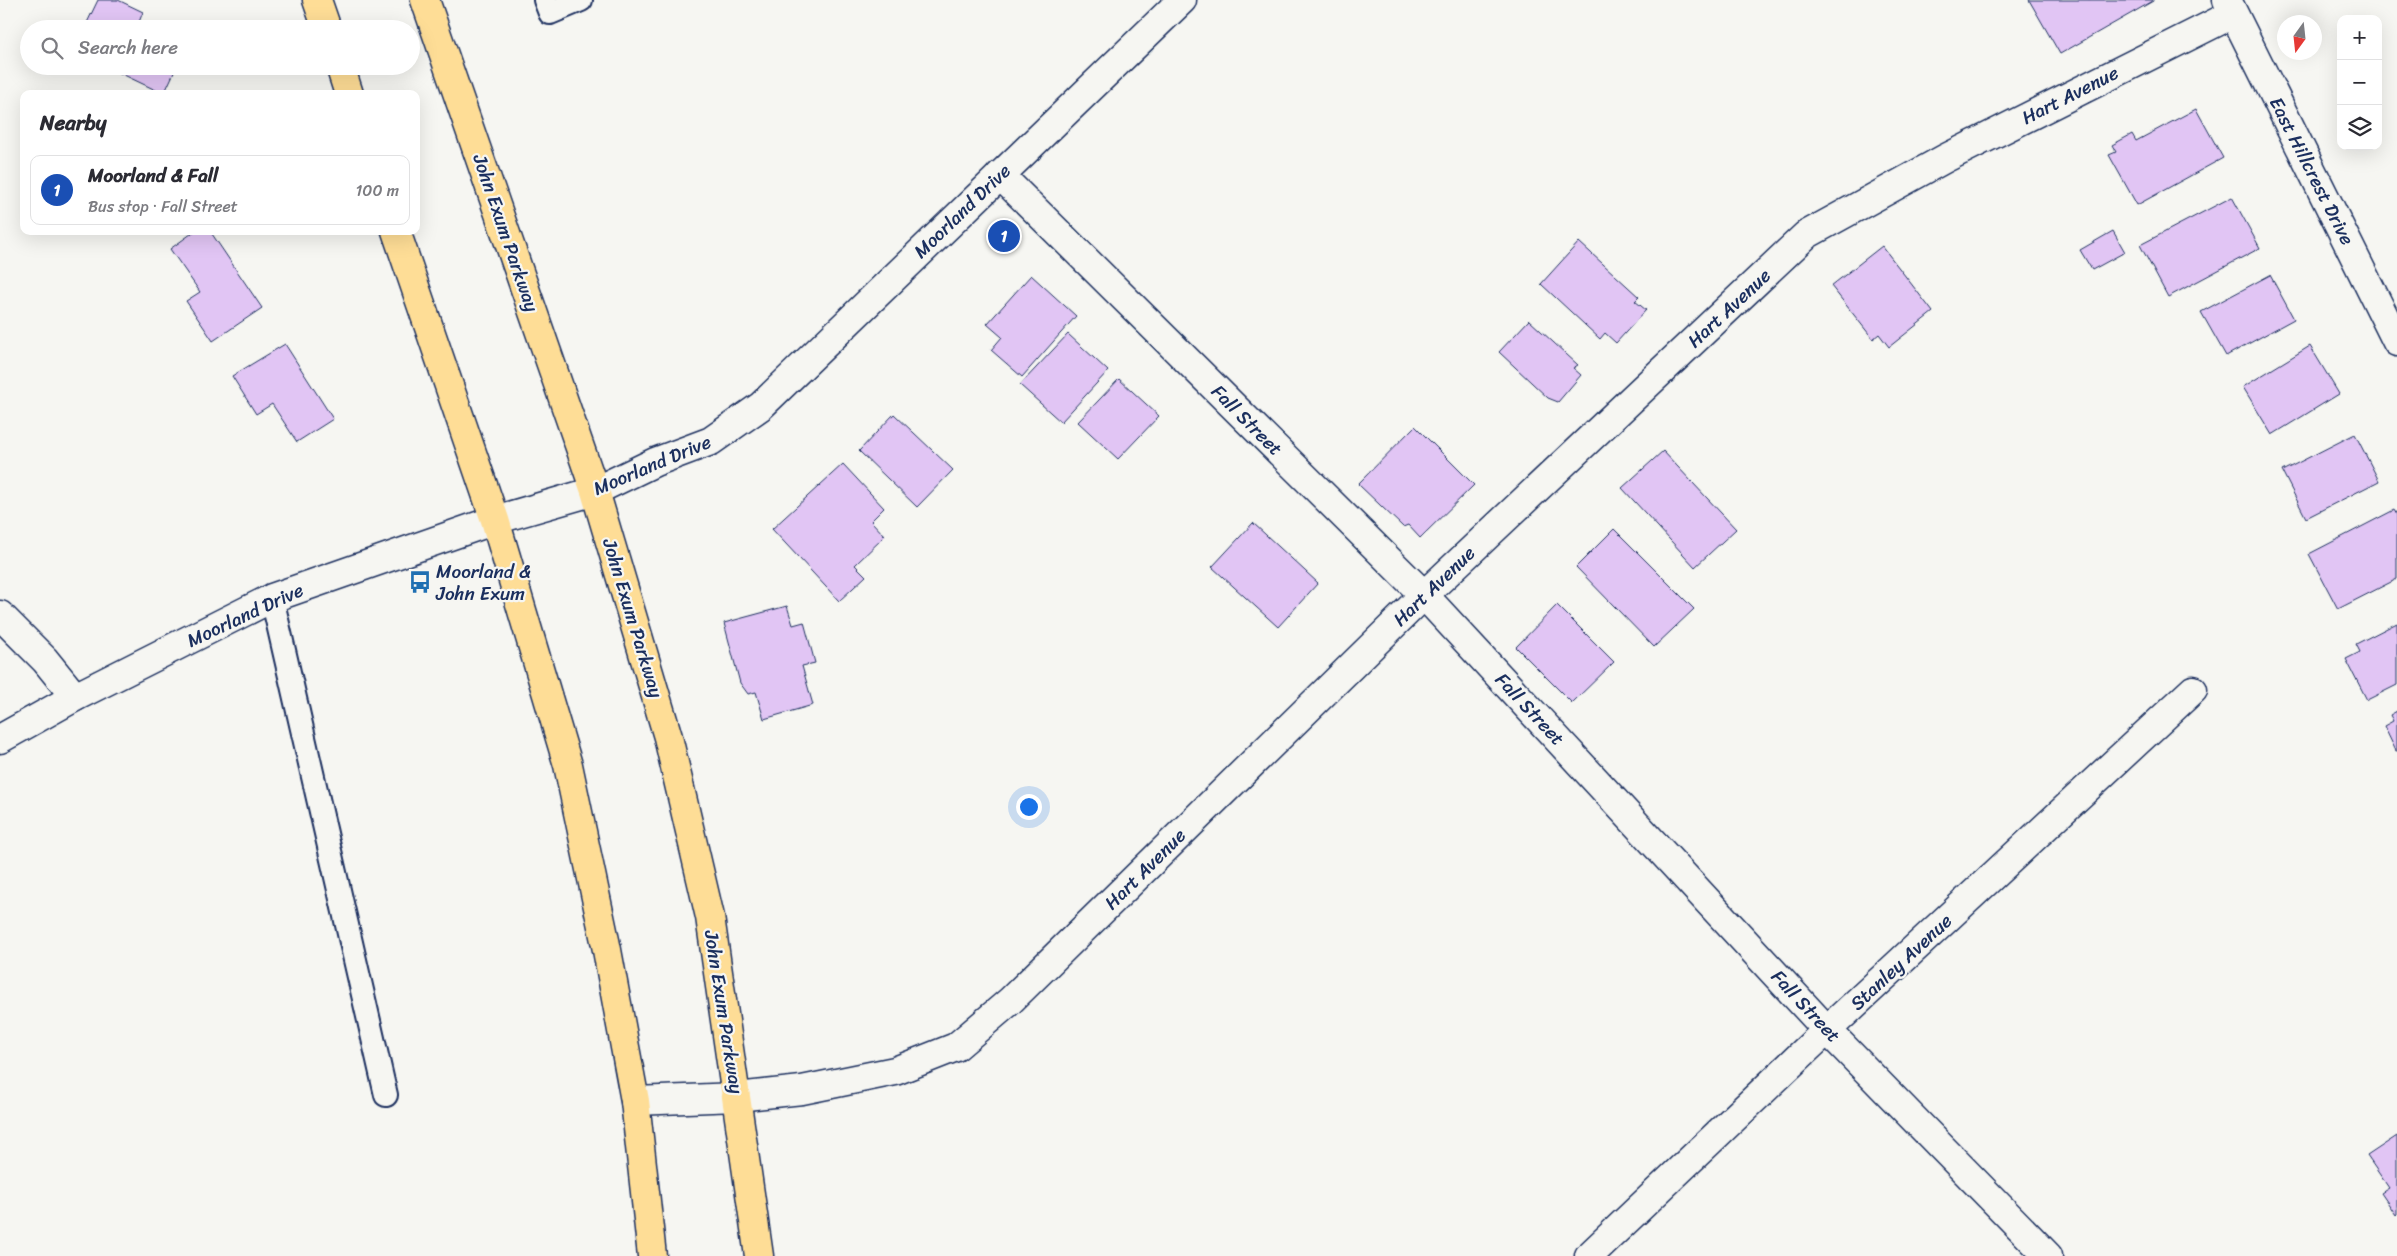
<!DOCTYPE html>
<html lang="en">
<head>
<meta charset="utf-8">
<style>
	:root { --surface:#fff; --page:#f7f7f7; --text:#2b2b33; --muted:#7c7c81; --line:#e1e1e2; --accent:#1f6fb2 }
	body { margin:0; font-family:Sriracha,sans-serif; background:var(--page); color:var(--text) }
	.controls { position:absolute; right:15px; top:15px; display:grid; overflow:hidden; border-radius:10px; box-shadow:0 5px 20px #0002 }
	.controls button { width:45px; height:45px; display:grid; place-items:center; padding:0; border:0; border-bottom:1px solid var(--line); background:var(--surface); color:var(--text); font:25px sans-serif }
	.compass { position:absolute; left:2277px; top:15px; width:45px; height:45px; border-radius:50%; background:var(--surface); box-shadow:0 5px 20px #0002; rotate:195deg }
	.you { position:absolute; left:1028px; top:806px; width:18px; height:18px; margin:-12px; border:4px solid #fff; border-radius:50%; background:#1a73e8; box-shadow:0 0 0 8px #1a73e833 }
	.badge { display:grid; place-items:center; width:32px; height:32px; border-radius:50%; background:var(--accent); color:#fff; font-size:16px; font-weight:700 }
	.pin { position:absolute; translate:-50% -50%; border:2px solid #fff; box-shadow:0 1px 5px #0006 }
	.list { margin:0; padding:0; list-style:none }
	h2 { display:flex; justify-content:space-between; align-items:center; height:65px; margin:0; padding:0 20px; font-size:21px }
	h2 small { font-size:16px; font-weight:400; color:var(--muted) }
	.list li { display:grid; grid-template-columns:32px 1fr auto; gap:15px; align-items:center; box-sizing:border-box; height:70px; margin:0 10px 10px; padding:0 10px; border:1px solid var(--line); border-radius:10px }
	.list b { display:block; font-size:19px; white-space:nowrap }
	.list p { margin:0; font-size:16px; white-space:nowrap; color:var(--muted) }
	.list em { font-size:16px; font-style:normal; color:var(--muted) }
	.icon { flex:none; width:28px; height:28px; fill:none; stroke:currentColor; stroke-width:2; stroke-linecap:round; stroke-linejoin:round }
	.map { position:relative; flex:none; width:2397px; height:1256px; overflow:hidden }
	.search { position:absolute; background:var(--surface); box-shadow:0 5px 20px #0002; left:20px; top:20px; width:400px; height:55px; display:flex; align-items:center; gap:12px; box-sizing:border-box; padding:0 18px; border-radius:28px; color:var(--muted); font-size:19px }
	.panel { position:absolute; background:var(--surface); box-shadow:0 5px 20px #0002; left:20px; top:90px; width:400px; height:145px; border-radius:10px }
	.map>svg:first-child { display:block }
	.building { fill:#e1c5f4; stroke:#1b2f5e }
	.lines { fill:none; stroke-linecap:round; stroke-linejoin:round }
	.lane-casing { stroke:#1b2f5e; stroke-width:26 }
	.street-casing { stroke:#1b2f5e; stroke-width:31 }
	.primary-casing { stroke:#1b2f5e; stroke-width:31 }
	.lane { stroke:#f6f6f2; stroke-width:22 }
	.street { stroke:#f6f6f2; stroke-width:28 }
	.primary { stroke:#fedd96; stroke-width:28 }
	.labels { text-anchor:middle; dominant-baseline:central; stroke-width:4.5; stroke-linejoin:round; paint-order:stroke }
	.street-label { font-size:19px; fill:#1b2f5e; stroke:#f6f6f2 }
	.poi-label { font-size:19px; fill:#1b2f5e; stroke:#f6f6f2; text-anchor:start }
</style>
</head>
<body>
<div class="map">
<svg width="2397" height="1256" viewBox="0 0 2397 1256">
	<rect width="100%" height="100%" fill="#f6f6f2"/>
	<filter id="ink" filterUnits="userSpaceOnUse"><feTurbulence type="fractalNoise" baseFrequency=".02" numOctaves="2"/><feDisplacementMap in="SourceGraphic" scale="10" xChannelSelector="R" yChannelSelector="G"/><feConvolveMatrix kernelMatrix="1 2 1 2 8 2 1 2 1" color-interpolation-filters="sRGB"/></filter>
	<g filter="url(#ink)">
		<!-- building -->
		<g class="building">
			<path d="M98,0h20l25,12 -6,15 4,2h-57z"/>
			<path d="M2029,0h124v1l-93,53z"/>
			<path d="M105,66h72l-13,28z"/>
			<path d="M2196,109l27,49 -86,47 -28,-50 7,-3 -4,-7 20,-11 4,7z"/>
			<path d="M2232,197l28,51 -92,49 -28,-52z"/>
			<path d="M195,231h15l52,77 -49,33 -27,-40 14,-9 -30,-43z"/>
			<path d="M2113,231l12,21 -33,18 -12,-20z"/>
			<path d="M1579,242l60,55 -4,4 11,9 -30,33 -11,-10 -5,6 -59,-55z"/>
			<path d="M1882,246l51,66 -44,35 -10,-13 -6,5 -42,-53z"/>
			<path d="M1031,275l45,41 -54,61 -31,-27 11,-13 -15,-13z"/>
			<path d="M2270,275l24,44 -68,37 -25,-44z"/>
			<path d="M1529,320l49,45 -5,3 8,7 -23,27 -10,-4 -49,-46z"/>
			<path d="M1068,334l40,37 -47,51 -41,-37z"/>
			<path d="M285,344l48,75 -36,23 -25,-38 -16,10 -24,-38z"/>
			<path d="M2310,346l29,48 -67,41 -29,-48z"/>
			<path d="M1119,379l40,37 -41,43 -40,-37z"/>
			<path d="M894,414l59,56 -36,37 -58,-56z"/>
			<path d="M1415,426l59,59 -54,53 -12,-13 -5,2 -45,-43z"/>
			<path d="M2355,434l24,47 -73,37 -24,-47z"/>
			<path d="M1663,451l73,78 -41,38 -73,-79z"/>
			<path d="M843,464l41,44 -13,13 14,15 -30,29 11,11 -27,25 -67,-72z"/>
			<path d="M2394,510l3,5v64l-59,30 -29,-55z"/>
			<path d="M1253,523l65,60 -40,44 -66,-60z"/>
			<path d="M1614,529l80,80 -40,38 -78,-80z"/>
			<path d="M1557,605l57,57 -42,41 -56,-56z"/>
			<path d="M787,606l6,19 11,-3 11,41 -13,3 11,39 -49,14 -8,-27 -8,2 -8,-11 -16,-60z"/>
			<path d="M2397,623v62l-30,15 -21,-41 14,-7 -4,-8z"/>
			<path d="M2397,711v40h-1l-12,-25 9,-5 -3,-6z"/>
			<path d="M2397,1136v78l-1,1 -15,-22 8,-5 -22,-32z"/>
		</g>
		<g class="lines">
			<defs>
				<g id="lane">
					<path d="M545,0l5,13 31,-13"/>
					<path d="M272,598l114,497"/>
				</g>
				<g id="street">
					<path d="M2227,0l170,342"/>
					<path d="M1000,175l424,420 403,435 221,226"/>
					<path d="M0,615l45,45 30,37"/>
					<path d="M0,739l75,-42 197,-99 223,-78 100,-29 60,-29 56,-21 50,-35 421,-406"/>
					<path d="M635,1101l102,-4 65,-7 93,-19 61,-24 54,-46 414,-406 382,-360 140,-77 287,-144"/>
					<path d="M1589,1256l238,-226 366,-340"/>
				</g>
				<g id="primary">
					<path d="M317,0l10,29"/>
					<path d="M425,0l170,491 73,246 42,180 49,339"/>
					<path d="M340,66l9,28"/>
					<path d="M396,231l99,289 73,245 39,185 28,151 17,155"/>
				</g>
			</defs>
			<!-- lane casing -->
			<use href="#lane" class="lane-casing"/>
			<!-- street casing -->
			<use href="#street" class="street-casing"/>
			<!-- primary casing -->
			<use href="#primary" class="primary-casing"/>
			<!-- lane -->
			<use href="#lane" class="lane"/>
			<!-- street -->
			<use href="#street" class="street"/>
			<!-- primary -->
			<use href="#primary" class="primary"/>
		</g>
	</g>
	<!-- icons -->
	<defs>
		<symbol id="bus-bare" viewBox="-9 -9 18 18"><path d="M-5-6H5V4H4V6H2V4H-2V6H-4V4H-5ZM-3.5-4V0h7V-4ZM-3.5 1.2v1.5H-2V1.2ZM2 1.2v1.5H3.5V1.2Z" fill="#1f6fb2" stroke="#f6f6f2" stroke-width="2.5" paint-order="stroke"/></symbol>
	</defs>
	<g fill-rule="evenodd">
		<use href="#bus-bare" x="404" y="566" width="32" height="32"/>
	</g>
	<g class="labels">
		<!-- street labels -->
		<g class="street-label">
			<text transform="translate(2070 95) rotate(-27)">Hart Avenue</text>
			<text transform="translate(2312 171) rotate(63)">East Hillcrest Drive</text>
			<text transform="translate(962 211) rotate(-44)">Moorland Drive</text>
			<text transform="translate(506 233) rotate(71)">John Exum Parkway</text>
			<text transform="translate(1729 308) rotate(-43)">Hart Avenue</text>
			<text transform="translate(1247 420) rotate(45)">Fall Street</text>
			<text transform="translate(652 465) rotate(-23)">Moorland Drive</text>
			<text transform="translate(1434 586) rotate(-44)">Hart Avenue</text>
			<text transform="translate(245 615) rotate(-25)">Moorland Drive</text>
			<text transform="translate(633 618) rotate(73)">John Exum Parkway</text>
			<text transform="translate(1530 709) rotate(47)">Fall Street</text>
			<text transform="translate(1145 869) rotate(-45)">Hart Avenue</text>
			<text transform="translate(1901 962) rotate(-43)">Stanley Avenue</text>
			<text transform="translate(1806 1006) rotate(47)">Fall Street</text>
			<text transform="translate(724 1012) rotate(81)">John Exum Parkway</text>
		</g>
		<!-- poi labels -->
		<g class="poi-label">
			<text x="436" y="571">Moorland &amp;<tspan x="436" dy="22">John Exum</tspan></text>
		</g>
	</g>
</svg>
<div class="controls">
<button>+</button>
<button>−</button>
<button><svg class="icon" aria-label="layers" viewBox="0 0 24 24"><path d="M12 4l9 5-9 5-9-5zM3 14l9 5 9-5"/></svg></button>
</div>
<svg class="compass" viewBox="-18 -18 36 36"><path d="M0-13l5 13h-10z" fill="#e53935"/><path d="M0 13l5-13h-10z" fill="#7c7c81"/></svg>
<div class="you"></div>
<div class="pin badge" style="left:1004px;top:236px;background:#1a4fb4">1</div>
<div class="search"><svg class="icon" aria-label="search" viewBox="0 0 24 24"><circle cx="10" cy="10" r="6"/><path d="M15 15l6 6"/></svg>Search here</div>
<section class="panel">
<h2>Nearby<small></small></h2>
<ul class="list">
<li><span class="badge" style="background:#1a4fb4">1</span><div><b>Moorland &amp; Fall</b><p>Bus stop · Fall Street</p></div><em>100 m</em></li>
</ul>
</section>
</div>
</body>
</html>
